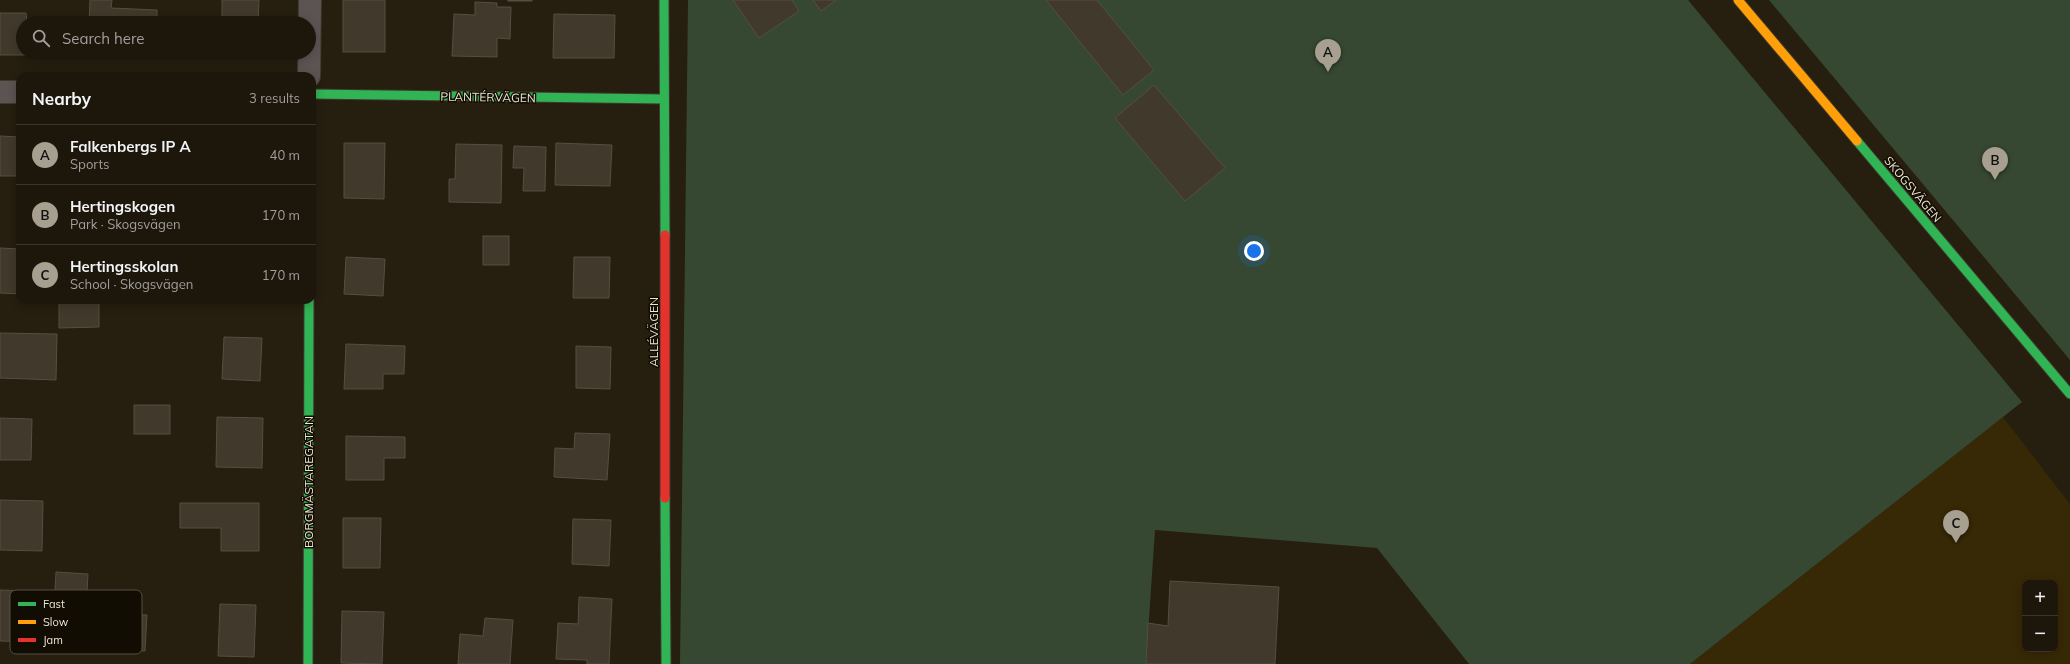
<!DOCTYPE html>
<html lang="en">
<head>
<meta charset="utf-8">
<style>
	:root { --surface:#1c160b; --page:#292319; --text:#f1f3f6; --muted:#a09f9d; --line:#3a352c; --accent:#a79f90 }
	body { margin:0; font-family:Mulish,sans-serif; background:var(--page); color:var(--text) }
	.controls { position:absolute; right:12px; bottom:12px; display:grid; overflow:hidden; border-radius:8px; box-shadow:0 2px 10px #0003 }
	.controls button { width:36px; height:36px; display:grid; place-items:center; padding:0; border:0; border-bottom:1px solid var(--line); background:var(--surface); color:var(--text); font:20px sans-serif }
	.you { position:absolute; left:1254px; top:251px; width:14px; height:14px; margin:-10px; border:3px solid #fff; border-radius:50%; background:#1a73e8; box-shadow:0 0 0 6px #1a73e833 }
	.badge { display:grid; place-items:center; width:26px; height:26px; border-radius:50%; background:var(--accent); color:#111; font-size:13px; font-weight:700 }
	.pin { position:absolute; translate:-50% -33px; filter:drop-shadow(0 1px 2px #0008) }
	.pin::after { content:''; position:absolute; top:21px; width:14px; height:12px; background:inherit; clip-path:polygon(0 0,100% 0,50% 100%) }
	.list { margin:0; padding:0; list-style:none }
	h2 { display:flex; justify-content:space-between; align-items:center; height:52px; margin:0; padding:0 16px; font-size:17px }
	h2 small { font-size:13px; font-weight:400; color:var(--muted) }
	.list li { display:grid; grid-template-columns:26px 1fr auto; gap:12px; align-items:center; box-sizing:border-box; height:60px; padding:0 16px; border-top:1px solid var(--line) }
	.list b { display:block; font-size:15px; white-space:nowrap }
	.list p { margin:0; font-size:13px; white-space:nowrap; color:var(--muted) }
	.list em { font-size:13px; font-style:normal; color:var(--muted) }
	.icon { flex:none; width:22px; height:22px; fill:none; stroke:currentColor; stroke-width:2; stroke-linecap:round; stroke-linejoin:round }
	.map { position:relative; flex:none; width:2070px; height:664px; overflow:hidden }
	.search { position:absolute; background:var(--surface); box-shadow:0 2px 10px #0003; left:16px; top:16px; width:300px; height:44px; display:flex; align-items:center; gap:10px; box-sizing:border-box; padding:0 14px; border-radius:22px; color:var(--muted); font-size:15px }
	.panel { position:absolute; background:var(--surface); box-shadow:0 2px 10px #0003; left:16px; top:72px; width:300px; height:232px; border-radius:12px }
	.map>svg:first-child { display:block }
	.built { fill:#372806; fill-rule:evenodd }
	.green { fill:#364831 }
	.building { fill:#41392b; stroke:#554e42 }
	.lines { fill:none; stroke-linecap:round; stroke-linejoin:round }
	.street-casing { stroke:#40392c; stroke-width:24 }
	.fast-casing { stroke:#40392c; stroke-width:11 }
	.slow-casing { stroke:#40392c; stroke-width:11 }
	.jam-casing { stroke:#40392c; stroke-width:11 }
	.street { stroke:#5c5453; stroke-width:22 }
	.fast { stroke:#30b455; stroke-width:9 }
	.slow { stroke:#ff9f0a; stroke-width:9 }
	.jam { stroke:#e5322d; stroke-width:9 }
	.labels { text-anchor:middle; dominant-baseline:central; stroke-width:3; stroke-linejoin:round; paint-order:stroke }
	.street-label { font-size:12px; fill:#ede5d5; stroke:#120d03 }
	.key { fill:#120d03; stroke:#544e42; stroke-width:1 }
	.key-label { font-size:11px; fill:#ede5d5 }
</style>
</head>
<body>
<div class="map">
<svg width="2070" height="664" viewBox="0 0 2070 664">
	<rect width="100%" height="100%" fill="#261e0f"/>
	<!-- built -->
	<path class="built" d="M2003,417l67,87v160h-380zM2025,583h30v66h-30z"/>
	<!-- green -->
	<g class="green">
		<path d="M688,0h1000l334,402 -332,262h-221l-92,-116 -222,-18 -9,134h-466z"/>
		<path d="M1769,0h301v360z"/>
	</g>
	<!-- building -->
	<g class="building">
		<path d="M90,0h22l-1,8 46,2v13h-68z"/>
		<path d="M222,0h37l-1,23h-36z"/>
		<rect x="343" y="0" width="42" height="52"/>
		<rect x="508" y="0" width="24" height="1"/>
		<path d="M733,0h59l7,11 -40,27z"/>
		<path d="M813,0h23l-15,11z"/>
		<path d="M1046,0h51l57,70 -31,25z"/>
		<path d="M475,2l22,1v4h14l-1,32 -13,-1v19l-45,-1 2,-42 21,1z"/>
		<path d="M0,13h26l1,10h-4v30h14v2h-37z"/>
		<path d="M554,14l61,1 -1,43h-61z"/>
		<path d="M104,53h51v4z"/>
		<path d="M1154,85l71,83 -40,33 -70,-83z"/>
		<path d="M0,136l20,1v39h-20z"/>
		<path d="M344,143h41l-1,56 -40,-1z"/>
		<path d="M556,143l56,2 -2,41 -55,-1z"/>
		<path d="M456,144l46,1 -1,58 -52,-1v-23h6z"/>
		<path d="M514,146l32,1 -1,44h-22l1,-23h-11z"/>
		<rect x="483" y="236" width="26" height="29"/>
		<path d="M0,248l20,1v45l-20,-1z"/>
		<path d="M346,257l39,2 -2,37 -39,-2z"/>
		<path d="M574,257h36l-1,41h-36z"/>
		<path d="M99,300v27l-40,1v-27z"/>
		<path d="M0,333l57,1 -1,46 -56,-2z"/>
		<path d="M224,337l38,1 -2,43 -38,-2z"/>
		<path d="M346,344l59,2 -1,28h-21v15h-39z"/>
		<path d="M576,346l35,1 -1,42 -34,-1z"/>
		<rect x="134" y="405" width="36" height="29"/>
		<path d="M217,417l46,1 -1,50 -46,-1z"/>
		<path d="M0,418l32,1 -1,41h-31z"/>
		<path d="M575,433l35,1 -3,46 -53,-3 1,-29 19,1z"/>
		<path d="M346,436l59,1v21h-21v22h-38z"/>
		<path d="M0,500l43,1 -1,50 -42,-1z"/>
		<path d="M180,503h79v48h-38v-23h-41z"/>
		<path d="M343,518h38l-1,50h-37z"/>
		<path d="M573,519l38,1 -2,46 -37,-2z"/>
		<path d="M56,572l32,2 -2,36 -32,-2z"/>
		<path d="M1170,581l109,6 -4,77h-129l2,-41 20,3z"/>
		<path d="M0,590l32,1 -1,51 -31,-1z"/>
		<path d="M579,597l33,2 -3,65h-22v-4l-31,-1 2,-36 20,1z"/>
		<path d="M220,604l36,1 -2,52 -36,-1z"/>
		<path d="M342,611l42,1 -2,52 -41,-1z"/>
		<path d="M106,613l41,2 -2,36 -42,-2z"/>
		<path d="M485,618l28,2 -3,44h-52l2,-30 23,2z"/>
	</g>
	<g class="lines">
		<defs>
			<g id="street">
				<path d="M309,76l1,-76"/>
				<path d="M0,92h20"/>
			</g>
			<g id="fast">
				<path d="M664,0l1,235"/>
				<path d="M312,94l352,5"/>
				<path d="M1857,141l213,253"/>
				<path d="M665,498l1,166"/>
				<path d="M308,664l1,-364"/>
			</g>
			<path id="slow" d="M1738,0l119,141"/>
			<path id="jam" d="M665,235v263"/>
		</defs>
		<!-- street casing -->
		<use href="#street" class="street-casing"/>
		<!-- fast casing -->
		<use href="#fast" class="fast-casing"/>
		<!-- slow casing -->
		<use href="#slow" class="slow-casing"/>
		<!-- jam casing -->
		<use href="#jam" class="jam-casing"/>
		<!-- street -->
		<use href="#street" class="street"/>
		<!-- fast -->
		<use href="#fast" class="fast"/>
		<!-- slow -->
		<use href="#slow" class="slow"/>
		<!-- jam -->
		<use href="#jam" class="jam"/>
	</g>
	<g class="labels">
		<!-- street labels -->
		<g class="street-label">
			<text transform="translate(488 97) rotate(1)">PLANTÉRVÄGEN</text>
			<text transform="translate(1913 189) rotate(50)">SKOGSVÄGEN</text>
			<text transform="translate(653 332) rotate(-90)">ALLÉVÄGEN</text>
			<text transform="translate(308 482) rotate(-90)">BORGMÄSTAREGATAN</text>
		</g>
	</g>
	<!-- legend -->
	<rect x="10" y="590" width="132" height="64" rx="6" class="key"/>
	<rect x="18" y="602" width="18" height="4" fill="#30b455"/>
	<rect x="18" y="620" width="18" height="4" fill="#ff9f0a"/>
	<rect x="18" y="638" width="18" height="4" fill="#e5322d"/>
	<g class="key-label">
		<text x="43" y="608">Fast</text>
		<text x="43" y="626">Slow</text>
		<text x="43" y="644">Jam</text>
	</g>
</svg>
<div class="controls">
<button>+</button>
<button>−</button>
</div>
<div class="you"></div>
<div class="pin badge" style="left:1328px;top:72px">A</div>
<div class="pin badge" style="left:1995px;top:180px">B</div>
<div class="pin badge" style="left:1956px;top:543px">C</div>
<div class="search"><svg class="icon" aria-label="search" viewBox="0 0 24 24"><circle cx="10" cy="10" r="6"/><path d="M15 15l6 6"/></svg>Search here</div>
<section class="panel">
<h2>Nearby<small>3 results</small></h2>
<ul class="list">
<li><span class="badge">A</span><div><b>Falkenbergs IP A</b><p>Sports</p></div><em>40 m</em></li>
<li><span class="badge">B</span><div><b>Hertingskogen</b><p>Park · Skogsvägen</p></div><em>170 m</em></li>
<li><span class="badge">C</span><div><b>Hertingsskolan</b><p>School · Skogsvägen</p></div><em>170 m</em></li>
</ul>
</section>
</div>
</body>
</html>
